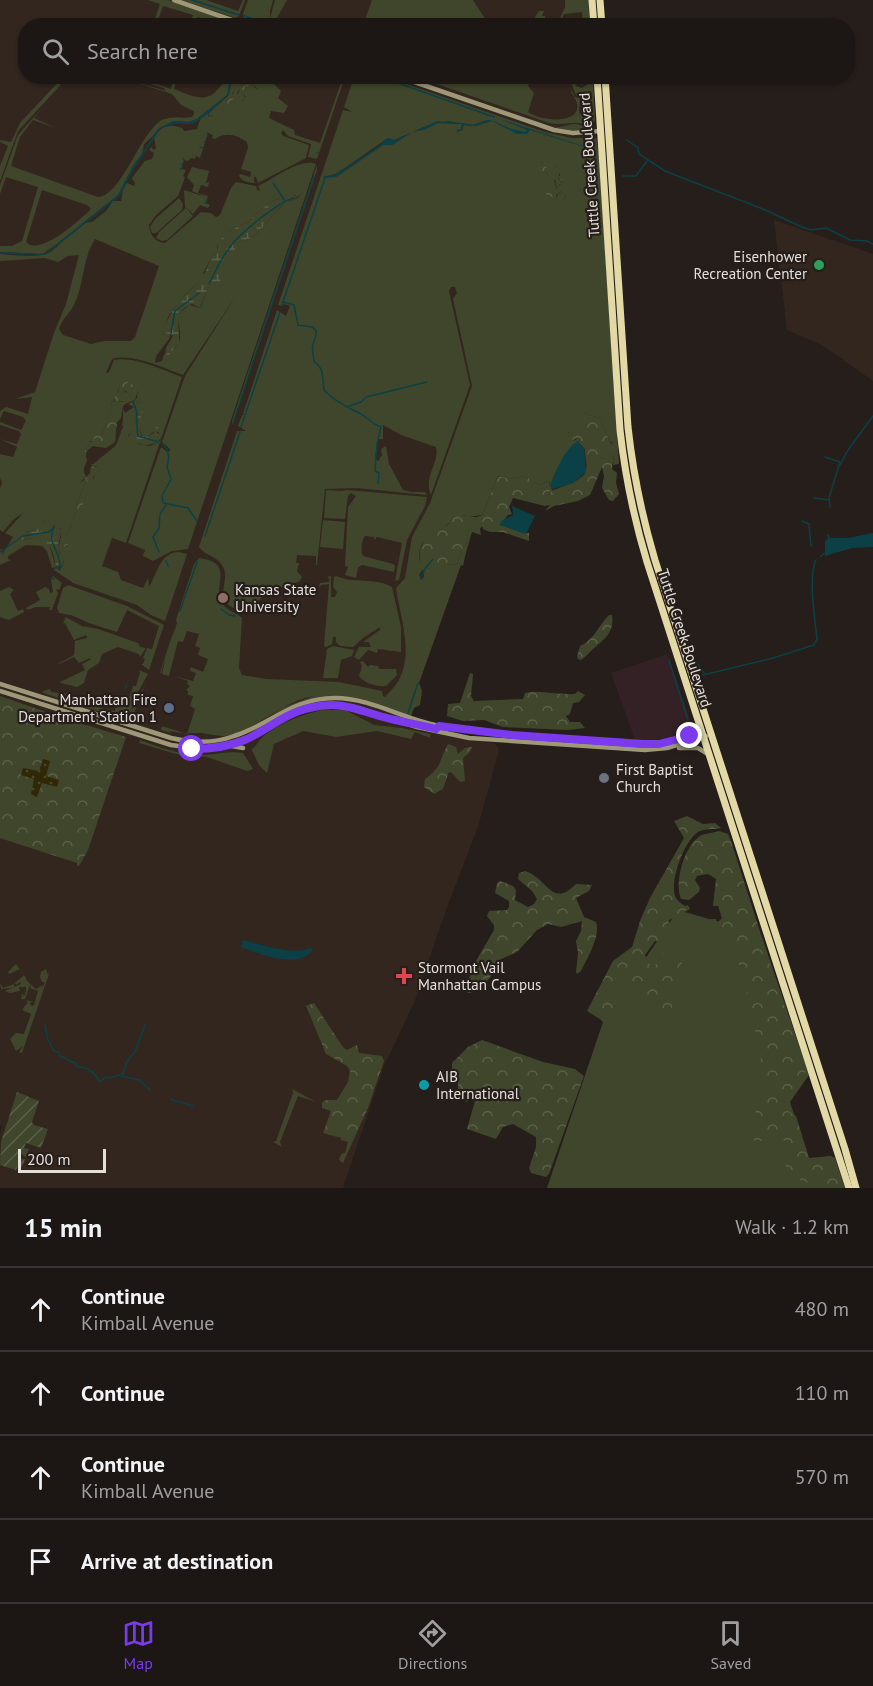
<!DOCTYPE html>
<html lang="en">
<head>
<meta charset="utf-8">
<style>
	:root { --surface:#1c1614; --page:#251f1d; --text:#f1f3f6; --muted:#a09fa0; --line:#3a3534; --accent:#7c3aed }
	body { margin:0; font-family:"PT Sans",sans-serif; background:var(--page); color:var(--text) }
	.scale { position:absolute; left:18px; bottom:15px; width:88px; box-sizing:border-box; padding-left:6px; border:3px solid #e4dfdb; border-top:0; font-size:16px; line-height:21px; white-space:nowrap; color:#e4dfdb; -webkit-text-stroke:4px #261e1a; paint-order:stroke }
	.stop { position:absolute; width:18px; height:18px; margin:-14px; border:4px solid #7c3aed; border-radius:50%; background:#fff }
	.stop.end { background:#7c3aed; border-color:#fff; box-shadow:0 2px 6px #0008 }
	.list { margin:0; padding:0; list-style:none }
	h2 { display:flex; justify-content:space-between; align-items:center; height:78px; margin:0; padding:0 24px; font-size:26px }
	h2 small { font-size:20px; font-weight:400; color:var(--muted) }
	.list li { display:grid; grid-template-columns:39px 1fr auto; gap:18px; align-items:center; box-sizing:border-box; height:84px; padding:0 24px; border-top:2px solid var(--line) }
	.list b { display:block; font-size:22px; white-space:nowrap }
	.list p { margin:0; font-size:20px; white-space:nowrap; color:var(--muted) }
	.list em { font-size:20px; font-style:normal; color:var(--muted) }
	.icon { flex:none; width:33px; height:33px; fill:none; stroke:currentColor; stroke-width:2; stroke-linecap:round; stroke-linejoin:round }
	.map { position:relative; flex:none; width:873px; height:1188px; overflow:hidden }
	.search { position:absolute; background:var(--surface); box-shadow:0 2px 4px #0004; left:18px; right:18px; top:18px; height:66px; display:flex; align-items:center; gap:15px; box-sizing:border-box; padding:0 21px; border-radius:24px; color:var(--muted); font-size:22px }
	.sheet { height:414px; background:var(--surface) }
	nav { display:flex; justify-content:space-around; align-items:center; box-sizing:border-box; height:84px; border-top:2px solid var(--line); background:var(--surface); font-size:16px; color:var(--muted) }
	nav a { display:grid; justify-items:center; gap:3px }
	nav .on { color:var(--accent) }
	.map>svg:first-child { display:block }
	.commercial { fill:#342125 }
	.built { fill:#32261e }
	.grass { fill:#40462b; fill-rule:evenodd }
	.forest { fill:url(#forest-crowns) }
	.wetland { fill:url(#wetland-marsh) }
	.sand { fill:url(#sand-dots) }
	.garden { fill:url(#garden-furrows) }
	.water { fill:#0b4146 }
	.lines { fill:none; stroke-linecap:round; stroke-linejoin:round }
	.stream { stroke:#0b4146; stroke-width:1.5 }
	.secondary { stroke:#9e9878; stroke-width:4.5 }
	.highway { stroke:#e2d9a6; stroke-width:7 }
	.route { stroke:#7c3aed; stroke-width:8 }
	.leisure-dot { fill:#2e9e5b; stroke:#261e1a; stroke-width:2 }
	.education-dot { fill:#8d6e63; stroke:#261e1a; stroke-width:2 }
	.service-dot { fill:#5c6f8a; stroke:#261e1a; stroke-width:2 }
	.worship-dot { fill:#6b7280; stroke:#261e1a; stroke-width:2 }
	.health-dot { fill:#e0444e; stroke:#261e1a; stroke-width:2 }
	.culture-dot { fill:#0f9aa8; stroke:#261e1a; stroke-width:2 }
	.labels { text-anchor:middle; dominant-baseline:central; stroke-width:4.5; stroke-linejoin:round; paint-order:stroke }
	.street-label { font-size:15px; fill:#e4dfdb; stroke:#261e1a }
	.poi-label { font-size:15px; fill:#e4dfdb; stroke:#261e1a; text-anchor:start }
</style>
</head>
<body>
<div class="map">
<svg width="873" height="1188" viewBox="0 0 873 1188">
	<defs>
		<pattern id="forest-crowns" width="20" height="18" patternUnits="userSpaceOnUse" patternTransform="scale(1.5)"><rect width="20" height="18" fill="#40462b"/><path d="M2 6a3 3 0 1 1 6 0M12 15a3 3 0 1 1 6 0" fill="none" stroke="#5b6049"/></pattern>
		<pattern id="wetland-marsh" width="20" height="14" patternUnits="userSpaceOnUse" patternTransform="scale(1.5)"><rect width="20" height="14" fill="#40462b"/><path d="M1 5h8M5 5V1M11 12h8M15 12V8" fill="none" stroke="#5b6049"/></pattern>
		<pattern id="sand-dots" width="8" height="8" patternUnits="userSpaceOnUse" patternTransform="scale(1.5)"><rect width="8" height="8" fill="#2f2706"/><path d="M2 2h.1M6 6h.1" fill="none" stroke="#4d462a" stroke-width="1.8" stroke-linecap="round"/></pattern>
		<pattern id="garden-furrows" width="10" height="10" patternUnits="userSpaceOnUse" patternTransform="scale(1.5)"><rect width="10" height="10" fill="#40462b"/><path d="M-1 1l2-2M0 10L10 0M9 11l2-2" fill="none" stroke="#5b6049"/></pattern>
	</defs>
	<rect width="100%" height="100%" fill="#261e1a"/>
	<!-- commercial -->
	<path class="commercial" d="M667,654l27,77 -41,10 -18,-1 -24,-67z"/>
	<!-- built -->
	<g class="built">
		<path d="M0,0h589l1,25 -564,1v50l567,1 16,350 -41,73 -81,-25 -82,251 52,12 37,5 4,4 1,3 -21,77 -32,83 -32,93 -30,63 -41,122h-343v-55l2,-7 -2,-1z"/>
		<path d="M774,220l99,34v127l-51,-36 -35,-15z"/>
	</g>
	<!-- grass -->
	<g class="grass">
		<path d="M148,0h20l75,25h-20l-25,-8 -4,8h-4l3,-10 -30,-9 -7,19h-3l7,-21z"/>
		<path d="M181,0h25l32,11 5,-11h2l-6,16 -4,2z"/>
		<path d="M248,0h25l-3,11v8l5,-19h12l-10,18 1,6 3,1h-12l-4,-3 -2,2 2,1h-9l-12,-5 -1,-6z"/>
		<path d="M372,0h101l16,25h-126z"/>
		<path d="M565,0h24l1,25h-7l-1,-13 -18,2 -5,11h-13l-3,-6 -7,1 -1,-3 4,-6h5l-2,5h3v3l5,3 4,-4v5l3,2 8,-18z"/>
		<path d="M63,77h5l-50,54 -18,50v-15l8,-20 -8,-4v-2l11,2 9,-19z"/>
		<path d="M118,77l48,14 -2,-3 -37,-11h12l2,2 30,10 3,-12h3l-3,12c26,11 38,15 52,-12h5l-4,18 -30,24 -8,3 -15,-1 -15,7 -6,8 -9,8 -2,10 -9,12 -15,29 -64,51 -12,8 -42,-2v-6h12l10,-5 16,-54 -32,-10 -6,17v-9l18,-50 25,-28 -9,11 22,10 -23,-8 -13,17 -9,29 87,31c23,-1 40,-59 61,-75 9,-7 22,-3 33,-5l2,-3v-3l-13,-6 -9,-11zM42,190l45,15 4,4c-11,11 -52,48 -65,33z"/>
		<path d="M261,77h6l14,14 -3,7 10,8 -4,7 -13,-2 -2,7 25,12 1,5 25,8 23,-66h2l-28,82 -9,-2 3,-13 -23,-8 -5,-6 -2,3 2,3 26,9 -3,13 -46,24 -2,1 -2,-6h-2v5l2,1c-6,0 -14,-1 -17,-7l1,-2 10,3 1,-5 -10,-3 7,-21 -1,-6c-11,-8 -22,-10 -32,-3l-3,-1 1,-3 -5,-2 -8,25 -4,-2 -1,3 -4,-1 -3,3 -4,-1 -3,9 5,1 -3,6 2,1 -7,19 -23,20 -6,9c0,9 7,18 16,18l36,-31 10,1 5,4 4,-2 11,-27 5,-6 20,4 2,5 2,-1 -2,-4c15,-7 43,-29 58,-22l-128,385 -16,2 -19,10 -10,-5 2,-6 -17,-7 33,-96 6,5 3,-1v-2l-8,-7 23,-66 51,-80 -53,79c-21,-7 -49,-22 -71,-16l-6,14 3,-1 5,-12c21,-4 48,10 68,17l-56,166 -14,-5 -10,28 16,6 3,8 22,8 5,-10 1,9c9,-14 12,-42 38,-33l-22,67 -14,-6 -14,-10 -64,-22 -19,-13 1,-2h-3l-5,-17 -5,-5 -16,-1 -18,11v3l3,1 -11,5v-16l3,1 -1,5 11,-18 -8,-4 18,-20 -9,6 -11,13 -3,-2v-41l2,-6 -2,-5v-24l13,3 4,-10 -17,-8 17,5 4,-10 -2,-3 -19,-6v-3l21,8 5,-9 -3,-4 -19,-6 -4,8v-8l6,-4 22,7 4,-17 -17,2 20,-7 19,-59 12,-29 13,-49 -11,1 -10,6 -13,-4 -45,3v-7c12,1 39,4 49,-1 14,-8 25,-31 43,-31l14,-11 7,-10h8l2,-12 4,-6 7,3 1,-3 -3,-5c2,-3 10,-13 13,-17l7,-2 2,-6 -5,-3 2,-3 3,3 2,-2 -2,-11c7,-11 16,-14 28,-9l2,3 13,-2 4,-12 8,-4 -1,3 4,1 2,-6 17,-13 4,-9h5l-3,4 6,8 2,-4 -2,-5 3,5 2,-7 -6,-8 11,2 3,5 5,-2zM301,193l-2,4c-6,4 -12,4 -17,9 -16,13 -23,35 -45,36l-14,22 -3,16 -11,6 -8,21 -2,1 -9,-3c-18,11 -9,18 -10,34 -1,6 -7,11 -11,16l-5,-1 -2,7 -7,2 1,-7 13,-17 1,-2 -8,-3 7,-19 17,-21 13,-12 11,-22 7,-9v-5l10,-14 21,-10 13,-13 16,-10 18,-4 3,2zM95,239l64,27 -24,71 -4,4h-27l-13,3 -28,-9 -4,-6c3,-10 11,-16 15,-24 10,-19 8,-46 21,-66zM124,371l4,18 2,-1 -4,5 -2,-3 -4,5 -2,6h7l2,2 8,-3 3,-10 -1,8 -3,3 8,2c2,9 -4,16 -4,25l5,8h5l11,-8 -2,2 4,6 -1,5 -10,5 -11,-2 -4,-5 -3,1 -4,-4c8,-11 11,-20 4,-34l-4,2 6,3 -9,6 -2,-4v12l-5,11 4,-8 1,3c-3,6 -4,12 -7,18 -3,4 -17,13 -22,19h-3l3,3 4,-2 2,4c-7,6 -6,10 -9,17 -2,5 -6,12 -8,17 -5,14 -6,33 -18,44v-10l7,-14 6,-23 8,-19 1,-3 -7,5 6,-7c-5,-7 0,-11 1,-15 0,-3 -2,-6 -2,-11l5,-4 -6,3 6,-8 3,1 2,-7h6l9,-21 2,-12 3,-2zM44,521l17,8v8l-3,11 6,13 -4,10c-13,-10 -1,-42 -37,-31l2,-8 13,-3z"/>
		<path d="M354,77h32l159,55 27,6h24l3,17 20,309 -6,1 1,-19 -2,-4 -2,1 -9,-24 -16,-6 -17,19 6,9 4,-3 7,8v3l-6,-6c-11,9 -31,34 -27,48h-4l2,-9 -2,-1 -9,4 -14,-9 -15,3 -12,-3 -16,39 -14,2 -5,-2c-12,6 -22,13 -31,23 -2,2 -6,2 -8,4 -7,5 -5,21 -2,28l-3,5 2,5 3,-3v-5c14,-2 17,-10 33,-7l4,-14 6,-8 -1,-3 3,-10 12,-3 -1,2 1,6 -9,-3c-3,11 -7,22 -9,34l-2,-1 -42,118 3,8 -2,14 -6,3 -3,8c-14,-4 -27,-10 -43,-14 -47,-12 -76,1 -116,24l32,-19 30,-11c-33,5 -62,37 -89,40 -7,0 -16,-2 -23,-3 -12,0 -21,1 -32,-2l2,2 -11,-3 1,-4 25,8 8,-25 -5,-3 3,-10 -5,-1v-4l-2,-1 4,-4 -3,-2 1,-3 -14,-5 19,5 3,-8 -6,-2 1,-4 12,5 5,-13 -10,-4 2,-7 -5,-2 4,-12 -12,-3 -4,11 -5,-1 -9,35 -7,-2 4,-18 -5,17h-1l14,-44 -3,12 6,-18 -1,-3 18,-56 5,-6c36,5 14,26 22,43 5,11 14,10 21,17l-3,50 3,7 25,4 72,3 43,9 1,5 2,1c4,-5 9,-9 12,-14 18,-28 3,-66 -1,-95l9,-10 7,-41 18,-34 42,-117 -19,-87 4,-6 -2,-6h-4l-2,4 21,94 -39,110c-8,-19 9,-32 5,-48l-35,-12 -18,-10v14h-5l-3,20 4,2 1,-4 2,-1 -1,-7 5,-3 3,18 14,26 9,2h13l2,3 -71,-7 -31,1 -8,76h-1v-9l-19,-1 -1,8h3l-2,8 5,6 -2,4c-10,4 -21,6 -31,11 -12,7 -19,24 -35,16 -4,-1 -8,-5 -9,-9 -5,-11 4,-21 -2,-32 -5,-11 -18,-11 -24,-20l38,-116h9l-8,-5 4,-11h2l-1,-1 34,-104 9,6 4,-10 -6,-2 -2,2 -4,-1 65,-195 9,2 -8,-5zM487,120h4l-15,6 -12,-1 -2,5 -5,2v-2l4,-1 1,-5 -24,-1 -15,7 -11,2 -20,13h-9l-47,32h-13l13,-3 52,-36 6,2 44,-19 5,1 4,-1 26,4zM542,162l9,11h3l2,-8c2,6 6,13 7,18l-6,-6 -8,-1 -4,-5 -4,9h14l2,11 1,-7h2l6,12 -4,6 -3,-2 3,-5 -1,-4 -4,4 -1,4 -19,-19 -3,-11z"/>
		<path d="M417,77h114l-3,9 6,7 -6,19c17,12 67,12 43,-20l1,-1 3,6 5,1 -1,14 2,3v-18l-5,-2 -7,-17 5,2 2,6 6,2 6,-4 -2,-7h7l2,43c-1,2 -1,6 -4,8 -13,8 -50,-4 -62,-10 9,3 21,9 30,9 10,-1 16,-6 25,0l3,-2c-13,-5 -25,1 -38,-2z"/>
		<path d="M317,165v5l-85,255v-4z"/>
		<path d="M192,167l17,4 -3,12 3,-1 -1,5 -7,-2 -3,8 10,3 -2,7 4,2 -2,3 -8,-3 -7,9 -8,-7 -1,-17 22,7 -14,-6 2,-6 -7,-8z"/>
		<path d="M179,198l4,6 -1,6 -26,23h-4l-2,-6 5,-8z"/>
		<path d="M186,208l7,8 -26,24 -5,1 -6,-3 3,-6z"/>
		<path d="M326,490l15,1 6,-1 80,7 -2,9 -18,34 -8,40 -4,1 7,-38 -25,-6 -3,3v-3l-9,-1c-3,3 -5,16 -2,20l30,8 2,2 -1,6 -32,-7 -4,3 -2,10 -11,-3 3,-8 -3,-1 3,-59 8,-11 -5,-3 -3,3 -3,23 -21,-1z"/>
		<path d="M323,520l22,2 -2,27 -23,-2z"/>
		<path d="M53,576l9,7 -3,7 -3,-1 2,4 -6,17h-3l1,-3h-14l-9,3 -1,-2 14,-8 -4,-8 9,-5 4,2 1,4 3,-1 -2,-12z"/>
		<path d="M331,576v21h4l2,-5 -4,-5 1,-10 2,-1c18,8 39,1 56,11l9,40v25l-23,-3 -1,4 -9,-3 -9,10 -5,-3 5,-10h12l-2,-5h-6l17,-12v-3l-17,11 -10,9 -13,-1 -4,-4v-5h-3l-1,7 -6,3 -2,-1 5,-62 -8,1 -2,3 1,-5 9,-1 1,-3 -3,-2z"/>
		<path d="M68,585l59,21 37,19 -15,45 -8,-6h2l2,-5 -2,-1 4,-10 5,1 7,-23 -32,-16 -10,22 -28,-9 -18,-8 -12,-2 -2,-5 6,-20z"/>
		<path d="M9,587l5,3 -4,4 8,17 5,-2 1,3 -15,8 -9,-3v-26z"/>
		<path d="M66,617l16,9 16,3 40,14 2,4 6,1 -6,9 -1,-3 -21,-7 -16,7 -3,9 -11,7 -4,13 -7,4 -16,-4 -1,-1 25,-12 -3,-6 9,-5 -1,-1 -11,5 -5,-6 -15,7v-1l15,-8 1,-14 12,-3 -1,-3 -12,5 -9,-17h-2z"/>
		<path d="M333,646l21,4 -2,6 -11,4 -3,18h-15l4,-29z"/>
		<path d="M363,661l5,6 2,-2 8,1 1,3h17l1,6 -11,11c-9,1 -22,-3 -27,-10l3,-10 -2,-4z"/>
		<path d="M139,670l9,4 -11,20 -6,19 14,-28 -13,33 -4,3 -85,-27 78,24 -78,-25v-2l7,-2 1,3 17,2 13,5 2,-1 14,7v2l18,4v-3c13,-2 15,-13 18,-22h3l4,-13z"/>
		<path d="M322,710h23l29,15 28,3 28,6v4l-15,-6 -4,7 -34,-8 -41,6 -33,-6 -29,13 -7,29 -8,-8 -8,-17 1,1c6,-4 7,-10 13,-14 17,-13 36,-20 57,-25z"/>
		<path d="M140,740c21,8 43,16 65,15 13,-1 25,-4 38,-2l10,16 -6,2 -40,-14 -31,-3 -37,-11z"/>
		<path d="M678,910l83,24 48,141 -19,27 19,57 35,29h-297l57,-169 11,-57 24,6z"/>
		<path d="M16,964l10,14v2l10,9 7,-4 -1,5 3,-8h-3l-2,-5 1,-5 5,-3 2,6 2,-4 -28,82 -3,-1 4,-6 -7,5 -6,-12 6,-6 8,1 7,-20 -9,-4 6,-8 -2,-2 7,2 -4,1 3,3 2,-1 4,-14 -8,-3 1,-3h-1l-5,14h-4v2l1,-8 2,3 2,-4v-5h-7l1,4 -10,2 -5,-2 7,-3 -11,1 -1,-6 3,5 11,-4v3l7,-3 -1,-2 -4,3 -1,-2 9,-8 -4,-6 -11,5 -1,-2z"/>
		<path d="M292,1089l24,13 -18,-6 -18,46 2,5 -9,-5 3,-1 17,-48z"/>
	</g>
	<!-- forest -->
	<g class="forest">
		<path d="M237,77h24v10l-3,3 -5,-6 -6,2 -5,-4 8,10 -1,4 -3,1 -3,-5 2,8 -9,-1 4,-10h-5l-3,5 1,8 -2,4 -13,2 -8,10 -1,-5 19,-17 3,-12h2z"/>
		<path d="M533,161l10,2 9,10 3,-8 4,5v6h4l-1,4 2,3 -7,-6h-7l-5,-6 2,7 -6,2h13l3,10 1,-6 3,1 6,8 -5,10 -4,-4 4,-4 -1,-4 -5,4v4l-10,-5v-3l-9,-11 -5,-10 2,-3z"/>
		<path d="M127,370l1,18 4,-5 2,3 -5,7 -5,-3 -4,5 1,3 -2,4 6,-1 2,2 -4,3 -2,12 -4,4 -2,20 -9,6 -13,-2 -7,6v5h-3l2,-7 5,-4 -6,3 -2,-2 3,-5h8l2,-11h3l-1,3 4,1 9,-21 2,-12 3,-1v-6l3,-3 4,-19z"/>
		<path d="M585,413l16,6 9,24 5,1 -3,25 5,4 -1,10 3,11 -6,7 -4,-1 -7,-12 2,-12 -2,-9 -12,28 -12,6 -24,5 -9,5 5,-6 -5,1 -32,-8 -4,9 3,7 -4,1 -8,10 25,8h4v8l-26,-9h-13l-7,-3v-2l-14,3 -3,10 1,3 -6,8 -4,14c-18,-3 -20,9 -34,6l-3,-4v-18l5,-9 5,-1 8,-9 11,-6 6,-9c10,-1 18,5 27,0l16,-39 12,3 15,-3 14,9 10,-4 1,11c8,-5 34,-10 36,-22 2,-7 -2,-16 -1,-24l-7,-8 -6,2c-1,-3 -3,-6 -4,-10 -3,-9 10,-15 17,-17z"/>
		<path d="M98,464l2,5 -7,8v6l-9,18 -10,35 -3,6 -7,5v-8l8,-16 6,-23 9,-21 -4,1 7,-7 1,-7 5,1z"/>
		<path d="M609,615h3c3,18 -9,25 -20,35 -4,4 -7,7 -11,10l-3,-1 -1,-3 3,-10c14,-6 19,-21 29,-31z"/>
		<path d="M470,673l3,1 -2,22 3,5 49,-2 2,-6c8,-3 39,2 50,1l3,-3 7,4 -6,7 -6,1 -3,11 -4,2 4,6h10l5,6 -17,2 -65,-3 -19,-7 -21,1 -16,-5 1,-12 12,-1z"/>
		<path d="M0,696l69,24 57,17 -38,113 -9,16h-2v-3l-77,-25z"/>
		<path d="M448,744l8,3 2,7 7,-6 7,-1 -2,5 -7,6 2,23 -5,1 -8,-9 -3,-1 -6,17 -9,5 -10,-7 1,-8c18,-13 13,-17 23,-35z"/>
		<path d="M687,816l16,8 12,-1 6,5c-7,2 -16,0 -23,4 -14,9 -28,48 -23,64 2,5 6,7 10,10l3,-1 2,4 -21,11 -1,15 -4,7 -9,-1 -10,14 6,11 4,-1 7,-11 6,-2 16,13 3,8 -12,17 -5,31 -19,-9 -7,-1 -4,-27 -13,-5c-16,8 -16,34 -11,48l-6,2 -10,-10 -13,-8 26,-50 19,-14 8,-26 10,-23 34,-60 -10,-17z"/>
		<path d="M719,831l9,3 3,7 75,234 -9,15 -6,1 -3,4v16l8,5 13,42 22,-2 4,2 10,30h-38l1,-5 -7,-2 -5,-6h-3l-7,-6c-1,-14 4,-23 -7,-35 -9,0 -15,9 -25,8l2,-42 10,-16 1,-9 -9,-11 3,-6 -1,-5 -16,-73c-5,-11 -6,-29 -15,-37 -4,-4 -14,-10 -20,-13l2,-11h5l1,4 5,-5 -4,-12h-5l3,-27 -8,-5 -11,2 -2,4 5,8 -1,4 -10,8 -8,-1c-7,-16 3,-53 19,-63 5,-3 13,-3 19,-5z"/>
		<path d="M525,871c23,7 26,38 51,13l16,1 -3,6 -13,7 8,19 12,5c5,14 -9,36 -15,49l-4,3 -1,-2 2,-19 -2,-12 5,-10 1,-10 -21,6 -13,-3 -11,6 -20,22 -18,8c-3,12 -17,31 -30,33l-4,-2 8,-25 21,-36v-5l-7,-9 2,-5 18,-1 2,-3v-6l-14,-8 2,-10 3,-2 13,5 3,4 -1,10 13,7 6,-3 3,-5 -5,-8 -14,-12 1,-6z"/>
		<path d="M314,1003l29,44 4,3 10,-5 2,8 23,3 2,5 -16,47 -25,55 -4,-3 2,-6 4,-1 3,-11 -7,-2v-2l-18,-5 8,-22 -9,-3v-5l3,-3h12l11,-18 2,-11 -3,-5 -21,-12 -20,-48z"/>
		<path d="M482,1040l61,22 32,7 9,7 -35,98 -3,3 -15,-4 -2,-5 7,-21v-10l-23,-13 -10,3 -7,12 -29,-10 8,-28 -2,-2 -7,3 -8,-13v-6c-6,-4 -6,-12 -6,-20l16,-16z"/>
	</g>
	<!-- wetland -->
	<g class="wetland">
		<path d="M291,194l7,3 -5,2 4,-1c-6,3 -12,5 -17,9 -14,13 -22,34 -43,35l-3,11c-13,8 -10,16 -14,29l-6,4h-5l-9,22 -8,-4c-19,6 -12,23 -13,39l-10,12 -4,1 1,-8 7,-12 -3,-2v3l-8,-3c6,-21 20,-37 37,-52l-1,-4 7,-5 5,-13 7,-9 1,-8 9,-11 21,-10 13,-13 12,-8z"/>
		<path d="M134,401l8,2 2,3 -6,22 4,8h6l6,-3 2,-6 3,1 -2,5 5,2 -4,7c-15,6 -17,2 -30,-4 7,-15 12,-19 4,-36z"/>
		<path d="M43,521l13,5 5,4c0,11 -8,20 4,28l-5,11 -4,-2c-3,-20 -10,-35 -33,-27l-3,-2 2,-5 16,-4z"/>
	</g>
	<!-- sand -->
	<path class="sand" d="M43,759l7,2 -4,15 13,4 -2,7 -15,-4 -5,14 -6,-3 3,-15 -13,-4 2,-7 16,3z"/>
	<!-- garden -->
	<path class="garden" d="M17,1092l22,9 -7,21 2,3 14,4 -7,19 -15,-5 -2,5 5,1 -3,8 -5,-3 -2,5h6l-3,8 -4,-1 -2,4 -16,-5 1,-23z"/>
	<!-- water -->
	<g class="water">
		<path d="M231,77h2l-4,17 -20,19 -16,11h-18l-14,4 -28,42 -13,26 -72,57 -5,2 -43,-1 1,-2 41,2 5,-2 71,-57 15,-29 26,-38 15,-7 15,1 8,-3 30,-24z"/>
		<path d="M494,117l92,30c10,9 4,22 11,30h-5v-21l-5,-8 -57,-18 -3,4h-10l-25,-13 -16,5 -12,-1 -2,5 -5,2 -1,-1 5,-2 1,-5 -24,-1 -14,7 -12,2 -20,13h-9l-47,32 -10,1 -2,2 -1,-3 13,-3 43,-28 8,-8 7,2 44,-19 5,1 3,-1 27,4 15,-5 6,1 15,7 16,4 2,-2z"/>
		<path d="M578,441l6,8 2,23 -13,11 -21,6 -2,-3c5,-14 15,-38 28,-45z"/>
		<path d="M512,506l23,10 -8,16 -2,2 -25,-9 1,-4 12,-6z"/>
		<path d="M873,533v14l-21,1 -27,8v-14l3,-4h20z"/>
		<path d="M243,940c16,4 54,16 67,8l3,2c-15,20 -53,4 -72,-3z"/>
	</g>
	<g class="lines">
		<!-- stream -->
		<g class="stream">
			<path d="M192,0l47,15"/>
			<path d="M244,16l22,7"/>
			<path d="M378,76l116,41"/>
			<path d="M207,133h1"/>
			<path d="M627,140l11,8 1,6 26,17 98,38 39,18 9,3 15,-2 24,12 17,1 6,3"/>
			<path d="M204,142h1"/>
			<path d="M200,147l3,1"/>
			<path d="M317,153h1"/>
			<path d="M183,159h1"/>
			<path d="M181,164h1"/>
			<path d="M180,169h1"/>
			<path d="M623,176h13l11,-15"/>
			<path d="M273,183l12,18"/>
			<path d="M206,200h1"/>
			<path d="M205,203h1"/>
			<path d="M209,284c7,-13 12,-26 21,-37 10,-14 48,-45 64,-49"/>
			<path d="M283,302l11,3 4,20 14,2 4,3c1,7 -1,8 -3,14 -2,5 1,13 1,18 11,6 8,17 10,28 10,11 24,18 37,24 8,5 11,10 20,13l-4,17 -2,27 4,2 -1,10"/>
			<path d="M282,305l43,-127"/>
			<path d="M171,333l4,-22 24,-18"/>
			<path d="M133,402c7,11 2,22 5,34l21,6"/>
			<path d="M349,406l12,-4 5,-5 61,-15"/>
			<path d="M233,423l81,-247"/>
			<path d="M241,427l39,-115"/>
			<path d="M162,443c7,8 8,14 5,24l4,12 -9,17 1,7 25,5 9,13"/>
			<path d="M825,457l15,5 -11,36 1,9"/>
			<path d="M840,465l8,-15 25,-34"/>
			<path d="M814,498l14,2"/>
			<path d="M802,521l7,3 2,22"/>
			<path d="M54,526c-8,20 8,25 6,43"/>
			<path d="M828,535l1,3"/>
			<path d="M205,536l35,-104"/>
			<path d="M0,552l23,-16 25,-4 5,-3"/>
			<path d="M159,552l-6,-15 6,-9 1,-14 6,-9"/>
			<path d="M820,557l5,-4"/>
			<path d="M166,561l2,5"/>
			<path d="M54,568l6,-1"/>
			<path d="M51,578l3,1"/>
			<path d="M421,579l3,-9 9,-11"/>
			<path d="M221,609l8,6 6,1"/>
			<path d="M180,611l17,-49"/>
			<path d="M691,655l13,18"/>
			<path d="M669,660l19,60"/>
			<path d="M703,675l70,-17 41,-13 3,-6c-2,-18 -9,-64 -1,-79"/>
			<path d="M125,689l2,-5"/>
			<path d="M408,713l10,-30"/>
			<path d="M45,1025l3,15 6,11 5,1 1,4 15,7 3,4c9,-1 18,7 22,15l5,-5 4,1 14,-4 3,-11 10,-13"/>
			<path d="M136,1049l9,-24"/>
			<path d="M122,1076l17,4 11,10"/>
			<path d="M170,1099l23,7"/>
		</g>
		<!-- secondary -->
		<g class="secondary">
			<path d="M174,0l75,26"/>
			<path d="M397,76l157,54 19,3 28,-2"/>
			<path d="M0,684l171,54c22,5 42,6 63,-2 37,-12 59,-38 101,-38 36,0 70,22 105,28 38,8 76,9 114,12 33,2 66,5 100,6l17,-2 31,-9"/>
			<path d="M0,691l171,54 29,4 26,-3 23,-8 47,-26 13,-4 23,-3 26,3 59,19 52,11 176,12 22,-2 39,-12"/>
			<path d="M232,746l11,2"/>
			<path d="M679,748h19l10,6"/>
		</g>
		<!-- highway -->
		<g class="highway">
			<path d="M592,0l2,26"/>
			<path d="M600,0l2,26"/>
			<path d="M597,76l23,354c5,45 14,89 27,132l202,626"/>
			<path d="M605,76l23,351c5,46 14,89 27,133l190,589 11,39"/>
		</g>
	</g>
	<g class="lines">
		<!-- route -->
		<path class="route" d="M192,749c19,0 37,-2 55,-10 21,-10 39,-26 62,-31 37,-9 52,5 86,12 13,3 27,5 41,9l3,-3 73,9 131,9h16l31,-8"/>
	</g>
	<!-- markers -->
	<circle class="leisure-dot" cx="819" cy="265" r="6"/>
	<circle class="education-dot" cx="223" cy="598" r="6"/>
	<circle class="service-dot" cx="169" cy="708" r="6"/>
	<circle class="worship-dot" cx="604" cy="778" r="6"/>
	<path class="health-dot" d="M401 967h6v6h6v6h-6v6h-6v-6h-6v-6h6z"/>
	<circle class="culture-dot" cx="424" cy="1085" r="6"/>
	<g class="labels">
		<!-- street labels -->
		<g class="street-label">
			<text transform="translate(589 165) rotate(-94)">Tuttle Creek Boulevard</text>
			<text transform="translate(685 638) rotate(72)">Tuttle Creek Boulevard</text>
		</g>
		<!-- poi labels -->
		<g class="poi-label">
			<text x="807" y="256" text-anchor="end">Eisenhower<tspan x="807" dy="17">Recreation Center</tspan></text>
			<text x="235" y="589">Kansas State<tspan x="235" dy="17">University</tspan></text>
			<text x="157" y="699" text-anchor="end">Manhattan Fire<tspan x="157" dy="17">Department Station 1</tspan></text>
			<text x="616" y="769">First Baptist<tspan x="616" dy="17">Church</tspan></text>
			<text x="418" y="967">Stormont Vail<tspan x="418" dy="17">Manhattan Campus</tspan></text>
			<text x="436" y="1076">AIB<tspan x="436" dy="17">International</tspan></text>
		</g>
	</g>
</svg>
<div class="scale">200 m</div>
<div class="stop" style="left:192px;top:749px"></div>
<div class="stop end" style="left:690px;top:736px"></div>
<div class="search"><svg class="icon" aria-label="search" viewBox="0 0 24 24"><circle cx="10" cy="10" r="6"/><path d="M15 15l6 6"/></svg>Search here</div>
</div>
<section class="sheet">
<h2>15 min<small>Walk · 1.2 km</small></h2>
<ul class="list">
<li><svg class="icon" aria-label="ahead" viewBox="0 0 24 24"><path d="M12 20V5M6 11l6-6 6 6"/></svg><div><b>Continue</b><p>Kimball Avenue</p></div><em>480 m</em></li>
<li><svg class="icon" aria-label="ahead" viewBox="0 0 24 24"><path d="M12 20V5M6 11l6-6 6 6"/></svg><div><b>Continue</b></div><em>110 m</em></li>
<li><svg class="icon" aria-label="ahead" viewBox="0 0 24 24"><path d="M12 20V5M6 11l6-6 6 6"/></svg><div><b>Continue</b><p>Kimball Avenue</p></div><em>570 m</em></li>
<li><svg class="icon" aria-label="arrive" viewBox="0 0 24 24"><path d="M6 21V4h12l-3 4 3 4H6"/></svg><div><b>Arrive at destination</b></div></li>
</ul>
</section>
<nav>
<a class="on"><svg class="icon" aria-label="map" viewBox="0 0 24 24"><path d="M3 6l6-2 6 2 6-2v14l-6 2-6-2-6 2zM9 4v14M15 6v14"/></svg>Map</a>
<a><svg class="icon" aria-label="directions" viewBox="0 0 24 24"><path d="M12 3l9 9-9 9-9-9zM9 14v-3h6M13 9l2 2-2 2"/></svg>Directions</a>
<a><svg class="icon" aria-label="saved" viewBox="0 0 24 24"><path d="M7 4h10v16l-5-4-5 4z"/></svg>Saved</a>
</nav>
</body>
</html>
